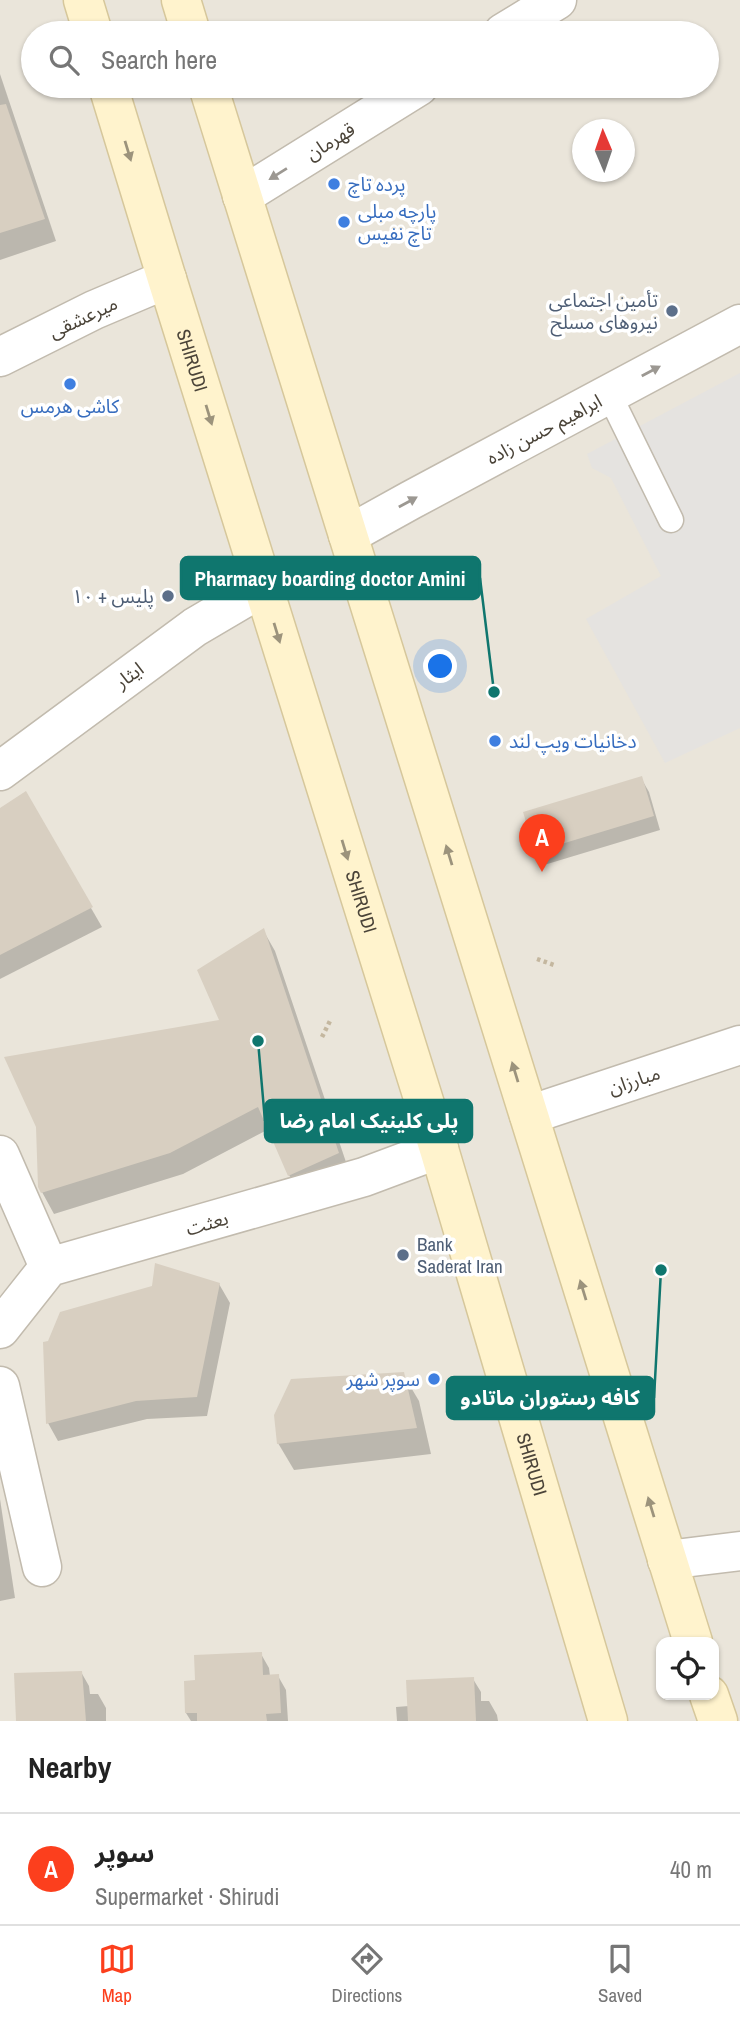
<!DOCTYPE html>
<html lang="en">
<head>
<meta charset="utf-8">
<style>
	:root { --surface:#fff; --page:#f2f2f2; --text:#222; --muted:#767676; --line:#e0e0e0; --accent:#fc3f1d }
	body { margin:0; font-family:"Archivo Narrow","Noto Sans Arabic",sans-serif; background:var(--page); color:var(--text) }
	.controls { position:absolute; right:21px; bottom:21px; display:grid; overflow:hidden; border-radius:14px; box-shadow:0 2px 5px #0004 }
	.controls button { width:63px; height:63px; display:grid; place-items:center; padding:0; border:0; border-bottom:2px solid var(--line); background:var(--surface); color:var(--text); font:35px sans-serif }
	.compass { position:absolute; left:572px; top:119px; width:63px; height:63px; border-radius:50%; background:var(--surface); box-shadow:0 2px 5px #0004; rotate:358deg }
	.you { position:absolute; left:441px; top:667px; width:24px; height:24px; margin:-18px; border:5px solid #fff; border-radius:50%; background:#1a73e8; box-shadow:0 0 0 10px #1a73e833 }
	.badge { display:grid; place-items:center; width:46px; height:46px; border-radius:50%; background:var(--accent); color:#fff; font-size:23px; font-weight:700 }
	.pin { position:absolute; translate:-50% -58px; filter:drop-shadow(0 2px 4px #0008) }
	.pin::after { content:''; position:absolute; top:37px; width:24px; height:21px; background:inherit; clip-path:polygon(0 0,100% 0,50% 100%) }
	.list { margin:0; padding:0; list-style:none }
	h2 { display:flex; justify-content:space-between; align-items:center; height:91px; margin:0; padding:0 28px; font-size:30px }
	h2 small { font-size:23px; font-weight:400; color:var(--muted) }
	.list li { display:grid; grid-template-columns:46px 1fr auto; gap:21px; align-items:center; box-sizing:border-box; height:112px; padding:0 28px; border-top:2px solid var(--line) }
	.list b { display:block; font-size:26px; white-space:nowrap }
	.list p { margin:0; font-size:23px; white-space:nowrap; color:var(--muted) }
	.list em { font-size:23px; font-style:normal; color:var(--muted) }
	.icon { flex:none; width:38px; height:38px; fill:none; stroke:currentColor; stroke-width:2; stroke-linecap:round; stroke-linejoin:round }
	.map { position:relative; flex:none; width:740px; height:1721px; overflow:hidden }
	.search { position:absolute; background:var(--surface); box-shadow:0 2px 5px #0004; left:21px; right:21px; top:21px; height:77px; display:flex; align-items:center; gap:18px; box-sizing:border-box; padding:0 24px; border-radius:38px; color:var(--muted); font-size:26px }
	.sheet { height:203px; background:var(--surface) }
	nav { display:flex; justify-content:space-around; align-items:center; box-sizing:border-box; height:98px; border-top:2px solid var(--line); background:var(--surface); font-size:19px; color:var(--muted) }
	nav a { display:grid; justify-items:center; gap:4px }
	nav .on { color:var(--accent) }
	.map>svg:first-child { display:block }
	.residential { fill:#eae5da; fill-rule:evenodd }
	.parking { fill:#e5e3e0 }
	.shadow { fill:#0003 }
	.building { fill:#d8cfc1 }
	.lines { fill:none; stroke-linecap:round; stroke-linejoin:round }
	.service-casing { stroke:#c2bbae; stroke-width:27 }
	.minor-casing { stroke:#c2bbae; stroke-width:41 }
	.secondary-casing { stroke:#d6c79b; stroke-width:41 }
	.path { stroke:#c4b79f; stroke-width:4.5; stroke-dasharray:3.5 3.5; stroke-linecap:butt }
	.service { stroke:#fff; stroke-width:24 }
	.minor { stroke:#fff; stroke-width:38 }
	.secondary { stroke:#fff3cd; stroke-width:38 }
	.oneway { fill:#9c937c }
	.oneway2 { fill:#9c9892 }
	.shop-dot { fill:#3f7fe0; stroke:#fff; stroke-width:2.5 }
	.service-dot { fill:#5c6f8a; stroke:#fff; stroke-width:2.5 }
	.labels { text-anchor:middle; dominant-baseline:central; stroke-width:7; stroke-linejoin:round; paint-order:stroke }
	.street-label { font-size:19px; fill:#4b4439; stroke:#fff }
	.shop-label { font-size:19px; fill:#366cbe; stroke:#fff; text-anchor:start }
	.service-label { font-size:19px; fill:#4e5e75; stroke:#fff; text-anchor:end }
	.leader { fill:none; stroke:#0f766e; stroke-width:2.5 }
	.callout-dot { fill:#0f766e; stroke:#fff; stroke-width:2.5 }
	.callout { fill:#0f766e; stroke:#0f766e; stroke-width:2.5 }
	.callout-label { font-size:21px; text-anchor:middle; font-weight:bold; fill:#fff }
</style>
</head>
<body>
<div class="map">
<svg width="740" height="1721" viewBox="0 0 740 1721">
	<rect width="100%" height="100%" fill="#f6f3ec"/>
	<!-- residential -->
	<path class="residential" d="M0,0h740v1721h-740zM33,33h674v53h-674zM582,130h42v42h-42zM661,1642h53v53h-53z"/>
	<!-- parking -->
	<path class="parking" d="M740,373v355l-75,35 -79,-144 75,-43 -50,-98 -19,-10 -5,-14z"/>
	<!-- shadow -->
	<g class="shadow">
		<path d="M0,74l56,167 -56,19z"/>
		<path d="M641,778l8,14 11,38 -116,35 -8,-14z"/>
		<path d="M25,794l77,133 -102,52v-169z"/>
		<path d="M263,930l12,21 75,223 -48,22 -13,-21 -20,-46 -86,45 -129,40 -12,-22 180,-170z"/>
		<path d="M219,1284l11,19 -23,113 -60,3 -89,22 -10,-18z"/>
		<path d="M403,1374l16,27 12,53 -137,16 -16,-27z"/>
		<path d="M0,1499l15,99 -15,3z"/>
		<path d="M261,1654l8,14 1,8h8l8,14 2,31h-97l-5,-8 11,-31z"/>
		<path d="M81,1672l8,14 1,8h8l8,14v13h-88z"/>
		<path d="M473,1679l8,13v9h8l8,14 1,6h-101l-1,-14 13,-1z"/>
	</g>
	<!-- building -->
	<g class="building">
		<path d="M6,104l39,115 -45,14v-128z"/>
		<path d="M642,776l12,40 -119,36 -12,-40z"/>
		<path d="M26,791l67,116 -93,48v-147z"/>
		<path d="M264,928l75,225 -51,23 -30,-69 -88,46 -129,40 -3,-6 -2,-60 -32,-70 215,-37 -22,-50z"/>
		<path d="M155,1263l65,20 -23,114 -61,4 -90,23 -3,-82 5,-1 12,-29 92,-26z"/>
		<path d="M404,1372l13,56 -140,16 -3,-29 17,-36z"/>
		<path d="M262,1652l1,23 16,-1 2,39 -15,1 1,7h-70v-8h-12l-1,-32 11,-1 -1,-25z"/>
		<path d="M82,1671l4,50h-70l-2,-48z"/>
		<path d="M474,1677l2,44h-68l-2,-41z"/>
	</g>
	<g class="lines">
		<defs>
			<path id="service" d="M609,394l62,126"/>
			<g id="minor">
				<path d="M503,33l54,-33"/>
				<path d="M242,196l177,-110"/>
				<path d="M0,357l94,-47 73,-31"/>
				<path d="M348,535l63,-35 329,-176"/>
				<path d="M0,771l195,-144 68,-40"/>
				<path d="M529,1115l211,-70"/>
				<path d="M0,1155l49,112"/>
				<path d="M0,1329l49,-62 315,-90 75,-28"/>
				<path d="M0,1386l42,181"/>
				<path d="M667,1560l73,-9"/>
			</g>
			<g id="secondary">
				<path d="M83,0l10,33"/>
				<path d="M181,0l10,33"/>
				<path id="s1" d="M108,86l59,193 272,870 169,572"/>
				<path d="M208,86l485,1556"/>
				<path d="M709,1695l9,26"/>
			</g>
		</defs>
		<!-- service casing -->
		<use href="#service" class="service-casing"/>
		<!-- minor casing -->
		<use href="#minor" class="minor-casing"/>
		<!-- secondary casing -->
		<use href="#secondary" class="secondary-casing"/>
		<!-- path -->
		<g class="path">
			<path d="M537,959l17,6"/>
			<path d="M322,1037l8,-16"/>
		</g>
		<!-- service -->
		<use href="#service" class="service"/>
		<!-- minor -->
		<use href="#minor" class="minor"/>
		<!-- secondary -->
		<use href="#secondary" class="secondary"/>
	</g>
	<!-- one-way arrows -->
	<defs><path id="oneway-solid" d="M-6-.8H1V-3.2L6.5 0L1 3.2V.8H-6Z" transform="scale(1.75)"/></defs>
	<g class="oneway">
		<use href="#oneway-solid" transform="translate(128 151) rotate(73)"/>
		<use href="#oneway-solid" transform="translate(209 415) rotate(73)"/>
		<use href="#oneway-solid" transform="translate(277 633) rotate(73)"/>
		<use href="#oneway-solid" transform="translate(345 850) rotate(73)"/>
		<use href="#oneway-solid" transform="translate(449 855) rotate(-107)"/>
		<use href="#oneway-solid" transform="translate(515 1072) rotate(-107)"/>
		<use href="#oneway-solid" transform="translate(583 1290) rotate(-107)"/>
		<use href="#oneway-solid" transform="translate(651 1507) rotate(-107)"/>
	</g>
	<g class="oneway2">
		<use href="#oneway-solid" transform="translate(278 174) rotate(148)"/>
		<use href="#oneway-solid" transform="translate(651 371) rotate(-28)"/>
		<use href="#oneway-solid" transform="translate(408 502) rotate(-29)"/>
	</g>
	<!-- markers -->
	<g class="shop-dot">
		<circle cx="334" cy="184" r="7"/>
		<circle cx="344" cy="222" r="7"/>
		<circle cx="70" cy="384" r="7"/>
		<circle cx="495" cy="741" r="7"/>
		<circle cx="434" cy="1379" r="7"/>
	</g>
	<g class="service-dot">
		<circle cx="672" cy="311" r="7"/>
		<circle cx="168" cy="596" r="7"/>
		<circle cx="403" cy="1255" r="7"/>
	</g>
	<g class="labels">
		<!-- street labels -->
		<g class="street-label">
			<text transform="translate(330 141) rotate(-32)">قهرمان</text>
			<text transform="translate(83 317) rotate(-25)">میرعشقی</text>
			<text stroke="none"><textPath href="#s1" startOffset="287">SHIRUDI</textPath></text>
			<text transform="translate(544 429) rotate(-28)">ابراهیم حسن زاده</text>
			<text transform="translate(129 675) rotate(-36)">ایثار</text>
			<text stroke="none"><textPath href="#s1" startOffset="854">SHIRUDI</textPath></text>
			<text transform="translate(634 1080) rotate(-18)">مبارزان</text>
			<text transform="translate(207 1223) rotate(-16)">بعثت</text>
			<text stroke="none"><textPath href="#s1" startOffset="1442">SHIRUDI</textPath></text>
		</g>
		<!-- shop labels -->
		<g class="shop-label">
			<text x="348" y="184">پرده تاچ</text>
			<text x="358" y="211">پارچه مبلی<tspan x="358" dy="22">تاچ نفیس</tspan></text>
			<text x="70" y="406" text-anchor="middle">کاشی هرمس</text>
			<text x="509" y="741">دخانیات ویپ لند</text>
			<text x="420" y="1379" text-anchor="end">سوپر شهر</text>
		</g>
		<!-- service labels -->
		<g class="service-label">
			<text x="658" y="300">تأمین اجتماعی<tspan x="658" dy="22">نیروهای مسلح</tspan></text>
			<text x="154" y="596">پلیس + ۱۰</text>
			<text x="417" y="1244" text-anchor="start">Bank<tspan x="417" dy="22">Saderat Iran</tspan></text>
		</g>
	</g>
	<!-- callouts -->
	<path class="leader" d="M494 692L480 578M258 1041L265 1121M661 1270L654 1398"/>
	<g class="callout-dot">
		<circle cx="494" cy="692" r="7"/>
		<circle cx="258" cy="1041" r="7"/>
		<circle cx="661" cy="1270" r="7"/>
	</g>
	<g class="callout">
		<rect x="181" y="557" width="299" height="42" rx="7"/>
		<rect x="265" y="1100" width="207" height="42" rx="7"/>
		<rect x="447" y="1377" width="207" height="42" rx="7"/>
	</g>
	<g class="callout-label">
		<text x="330" y="586">Pharmacy boarding doctor Amini</text>
		<text x="369" y="1128">پلی کلینیک امام رضا</text>
		<text x="550" y="1405">کافه رستوران ماتادو</text>
	</g>
</svg>
<div class="controls">
<button><svg class="icon" aria-label="locate" viewBox="0 0 24 24"><circle cx="12" cy="12" r="6"/><path d="M12 2v4M12 18v4M2 12h4M18 12h4"/></svg></button>
</div>
<svg class="compass" viewBox="-18 -18 36 36"><path d="M0-13l5 13h-10z" fill="#e53935"/><path d="M0 13l5-13h-10z" fill="#767676"/></svg>
<div class="you"></div>
<div class="pin badge" style="left:542px;top:872px">A</div>
<div class="search"><svg class="icon" aria-label="search" viewBox="0 0 24 24"><circle cx="10" cy="10" r="6"/><path d="M15 15l6 6"/></svg>Search here</div>
</div>
<section class="sheet">
<h2>Nearby<small></small></h2>
<ul class="list">
<li><span class="badge">A</span><div><b>سوپر</b><p>Supermarket · Shirudi</p></div><em>40 m</em></li>
</ul>
</section>
<nav>
<a class="on"><svg class="icon" aria-label="map" viewBox="0 0 24 24"><path d="M3 6l6-2 6 2 6-2v14l-6 2-6-2-6 2zM9 4v14M15 6v14"/></svg>Map</a>
<a><svg class="icon" aria-label="directions" viewBox="0 0 24 24"><path d="M12 3l9 9-9 9-9-9zM9 14v-3h6M13 9l2 2-2 2"/></svg>Directions</a>
<a><svg class="icon" aria-label="saved" viewBox="0 0 24 24"><path d="M7 4h10v16l-5-4-5 4z"/></svg>Saved</a>
</nav>
</body>
</html>
